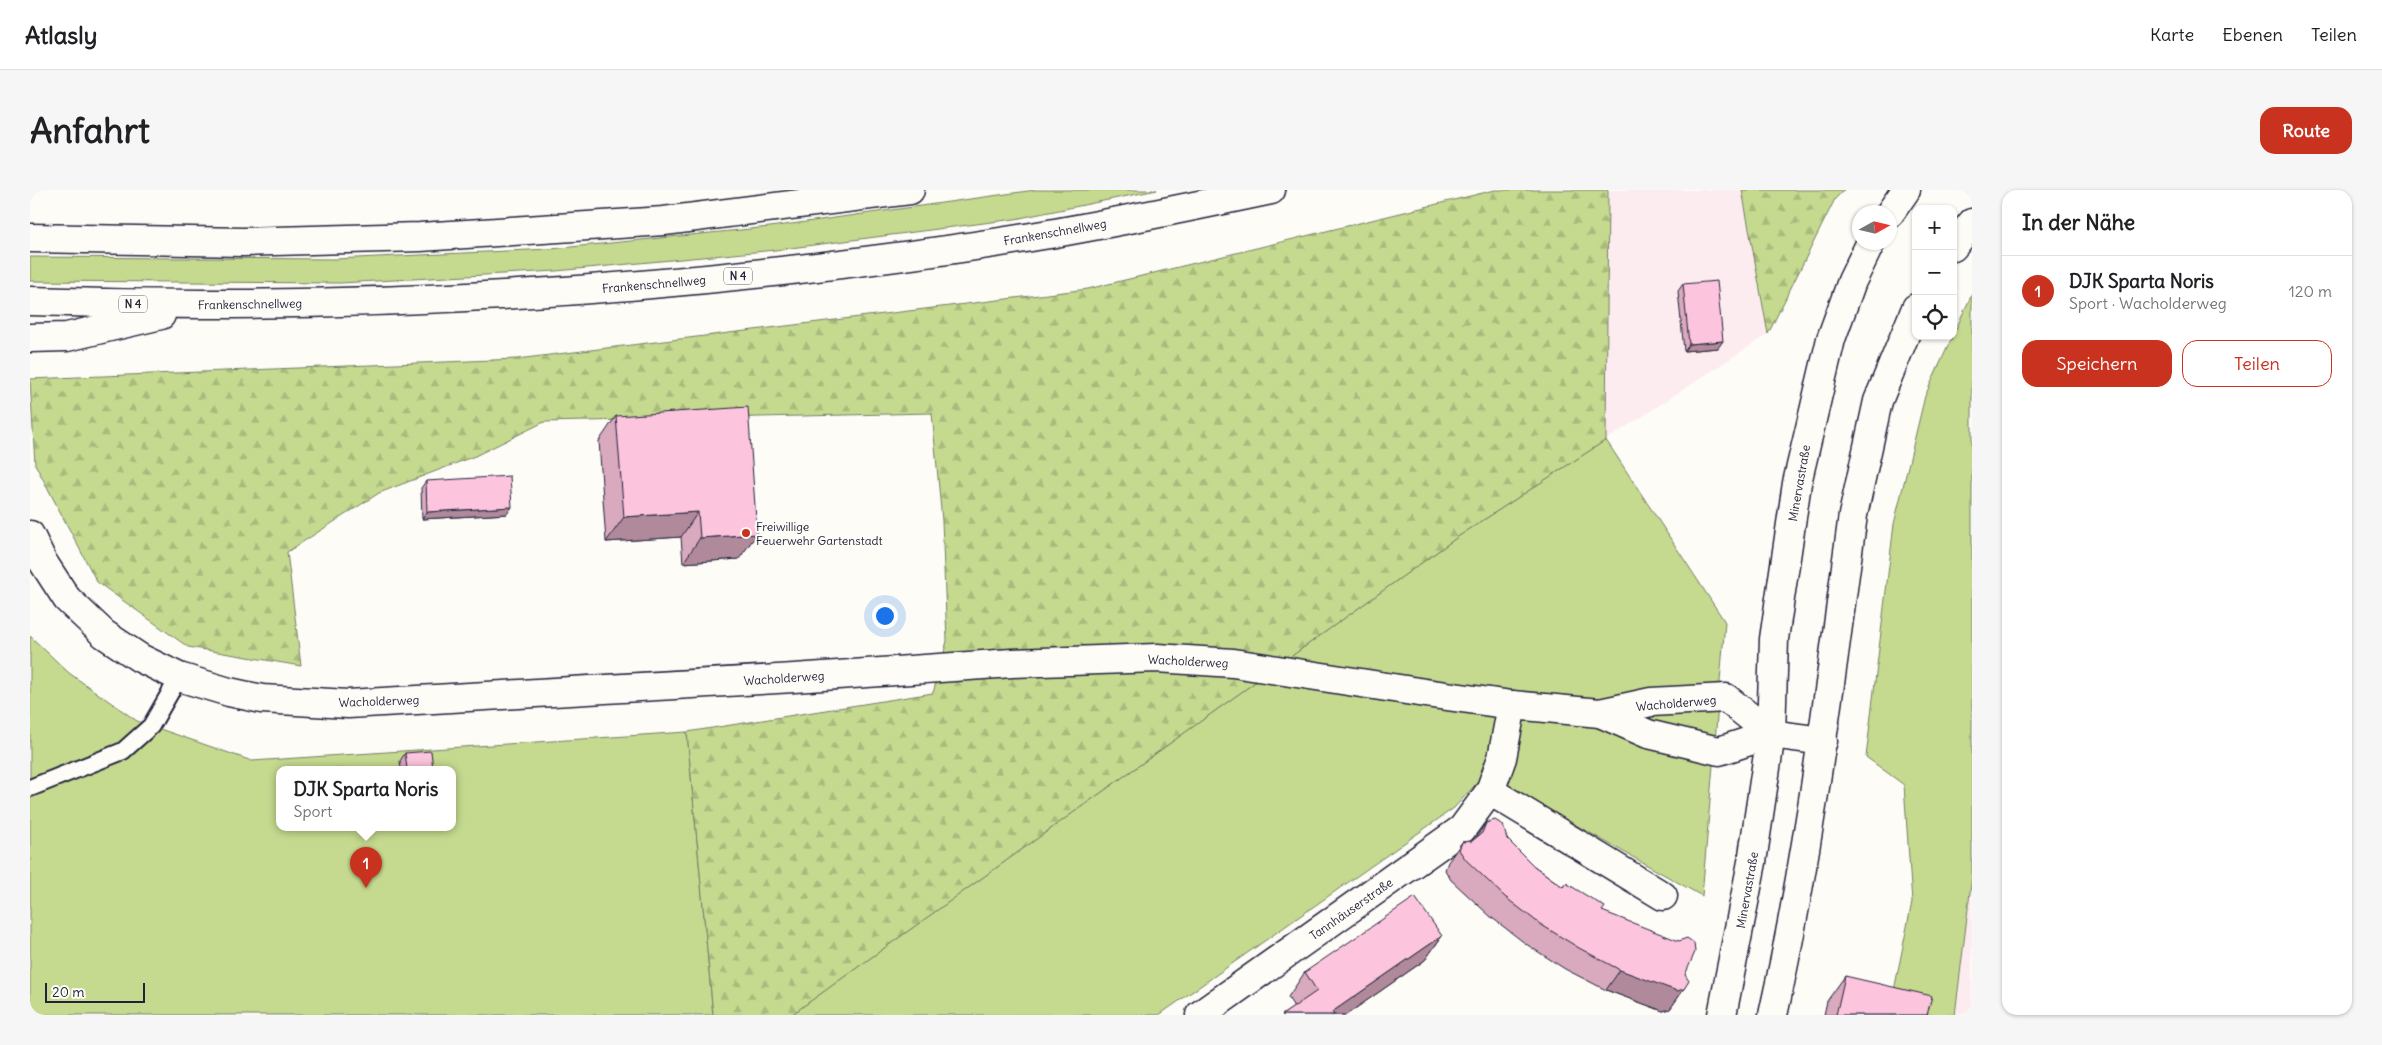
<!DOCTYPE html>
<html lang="de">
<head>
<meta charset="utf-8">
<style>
	:root { --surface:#fff; --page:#f6f6f6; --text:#202124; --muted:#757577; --line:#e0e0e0; --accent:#c8321e }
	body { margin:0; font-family:Delius,sans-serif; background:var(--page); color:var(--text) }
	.controls { position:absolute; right:15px; top:15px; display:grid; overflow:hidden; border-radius:10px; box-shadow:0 1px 4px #0004 }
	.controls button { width:45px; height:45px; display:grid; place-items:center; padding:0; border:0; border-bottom:1px solid var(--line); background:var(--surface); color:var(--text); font:25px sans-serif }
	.compass { position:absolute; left:1822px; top:15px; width:45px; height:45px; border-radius:50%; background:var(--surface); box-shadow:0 1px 4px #0004; rotate:82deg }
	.scale { position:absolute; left:15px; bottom:12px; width:100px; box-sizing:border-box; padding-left:5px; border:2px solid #22223b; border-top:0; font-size:14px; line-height:18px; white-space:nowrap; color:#22223b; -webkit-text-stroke:4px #fdfcf7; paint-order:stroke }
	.you { position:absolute; left:854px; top:425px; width:18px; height:18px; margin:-12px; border:4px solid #fff; border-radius:50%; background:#1a73e8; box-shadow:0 0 0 8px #1a73e833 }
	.badge { display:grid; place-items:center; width:32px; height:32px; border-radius:50%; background:var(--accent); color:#fff; font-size:16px; font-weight:700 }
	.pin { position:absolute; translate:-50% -41px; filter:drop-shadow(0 1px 2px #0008) }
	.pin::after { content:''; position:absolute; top:26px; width:18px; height:15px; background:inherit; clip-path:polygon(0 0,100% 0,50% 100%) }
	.popup { position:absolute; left:246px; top:576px; width:180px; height:65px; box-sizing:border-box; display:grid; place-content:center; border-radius:10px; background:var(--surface); filter:drop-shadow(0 1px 4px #0005); font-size:16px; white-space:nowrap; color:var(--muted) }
	.popup b { font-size:19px; color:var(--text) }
	.popup::after { content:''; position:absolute; left:50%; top:100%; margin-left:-10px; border:10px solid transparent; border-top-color:var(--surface) }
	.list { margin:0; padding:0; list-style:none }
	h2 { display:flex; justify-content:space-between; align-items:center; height:65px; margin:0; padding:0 20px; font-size:21px }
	h2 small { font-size:16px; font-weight:400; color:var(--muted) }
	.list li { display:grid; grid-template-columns:32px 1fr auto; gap:15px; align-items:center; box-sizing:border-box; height:70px; padding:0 20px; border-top:1px solid var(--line) }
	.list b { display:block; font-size:19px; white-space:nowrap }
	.list p { margin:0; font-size:16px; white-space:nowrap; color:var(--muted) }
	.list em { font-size:16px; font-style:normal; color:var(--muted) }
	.actions { display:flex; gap:10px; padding:15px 20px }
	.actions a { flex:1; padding:11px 0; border:1px solid var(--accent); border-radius:15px; text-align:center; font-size:18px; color:var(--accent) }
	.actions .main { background:var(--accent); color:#fff }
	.icon { flex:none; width:28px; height:28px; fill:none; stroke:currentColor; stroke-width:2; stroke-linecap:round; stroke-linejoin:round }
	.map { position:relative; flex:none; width:1942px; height:825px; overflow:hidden; border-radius:15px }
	header { display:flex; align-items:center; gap:30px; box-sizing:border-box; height:70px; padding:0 25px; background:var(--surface); border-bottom:1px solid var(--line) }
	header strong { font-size:24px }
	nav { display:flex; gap:28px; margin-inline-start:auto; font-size:18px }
	.intro { display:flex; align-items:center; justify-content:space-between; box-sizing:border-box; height:120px; padding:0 30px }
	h1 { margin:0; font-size:35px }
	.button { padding:12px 22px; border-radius:15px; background:var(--accent); color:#fff; font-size:18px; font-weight:700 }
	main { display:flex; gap:30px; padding:0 30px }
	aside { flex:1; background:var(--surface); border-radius:15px; box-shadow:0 1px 4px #0004 }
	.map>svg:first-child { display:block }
	.built { fill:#fdecef }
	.green { fill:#c5da8f; stroke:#747e65; fill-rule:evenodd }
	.forest { fill:url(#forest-firs); stroke:#747e65 }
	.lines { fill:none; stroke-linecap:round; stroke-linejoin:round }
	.service-casing { stroke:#22223b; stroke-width:20 }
	.minor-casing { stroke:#22223b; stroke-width:31 }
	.secondary-casing { stroke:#22223b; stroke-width:31 }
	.trunk-casing { stroke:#22223b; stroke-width:31 }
	.service { stroke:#fdfcf7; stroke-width:16 }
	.minor { stroke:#fdfcf7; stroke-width:28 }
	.secondary { stroke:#fdfcf7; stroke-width:28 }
	.trunk { stroke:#fdfcf7; stroke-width:28 }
	.wall { fill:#d9a9be; stroke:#22223b }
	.shaded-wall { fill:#b08a9b; stroke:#22223b }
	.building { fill:#fcc5dd; stroke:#22223b }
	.poi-dot { fill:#c8321e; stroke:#fdfcf7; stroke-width:2 }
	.labels { text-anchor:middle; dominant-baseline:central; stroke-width:4; stroke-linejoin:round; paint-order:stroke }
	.shield { fill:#fdfcf7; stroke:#646373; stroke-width:1 }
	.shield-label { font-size:11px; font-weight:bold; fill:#22223b }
	.street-label { font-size:12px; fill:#22223b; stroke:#fdfcf7 }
	.poi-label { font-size:12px; fill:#22223b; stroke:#fdfcf7; text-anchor:start }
</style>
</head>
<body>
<header>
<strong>Atlasly</strong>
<nav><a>Karte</a><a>Ebenen</a><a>Teilen</a></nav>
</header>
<div class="intro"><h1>Anfahrt</h1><a class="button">Route</a></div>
<main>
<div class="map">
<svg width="1942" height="825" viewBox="0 0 1942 825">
	<defs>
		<pattern id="forest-firs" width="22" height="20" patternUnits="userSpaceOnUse" patternTransform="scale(1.25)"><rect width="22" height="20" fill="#c5da8f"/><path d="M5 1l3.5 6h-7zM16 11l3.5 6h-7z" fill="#a9bb7c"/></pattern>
	</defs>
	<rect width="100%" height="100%" fill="#fdfcf7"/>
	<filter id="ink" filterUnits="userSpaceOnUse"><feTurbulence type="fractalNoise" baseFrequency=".02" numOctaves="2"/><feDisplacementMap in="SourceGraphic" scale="10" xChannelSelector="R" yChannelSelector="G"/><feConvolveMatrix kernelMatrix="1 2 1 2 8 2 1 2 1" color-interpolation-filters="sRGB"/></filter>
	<g filter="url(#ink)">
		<!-- built -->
		<g class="built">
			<path d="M1578,0h134l26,144 -162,106z"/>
			<path d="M1942,686v139h-17l10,-86z"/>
		</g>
		<!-- green -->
		<g class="green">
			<path d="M1005,0h122l-142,29 -240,31 -219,21 -216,12 -310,-2v-24l305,2 216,-10 219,-22z"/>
			<path d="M1942,104v582l-17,139h-66l23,-113 -8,-117 -38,-28 28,-233 31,-128z"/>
			<path d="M1576,250l119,182 -23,274 -217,-122 -31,34 -295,207h-368l668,-479z"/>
			<path d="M0,446l39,37 68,48 115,40 435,-29 26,283h-683zM250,579h172v58h-172z"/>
		</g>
		<!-- forest -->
		<g class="forest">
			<path d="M1465,0h113l-2,250 -147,96 -668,479h-78l-26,-283 246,-39 14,-52 -5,-120 -10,-108 -388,9 -69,34 -96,37 -92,59 14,114 -113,-19 -91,-65 -62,-118 -5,-85 487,-20 571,-70z"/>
			<path d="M1712,0h102l-9,9 -67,135z"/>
		</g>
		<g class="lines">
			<defs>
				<path id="service" d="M0,598l93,-37 28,-25 28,-49"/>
				<g id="minor">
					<path d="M0,345l13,27 24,37 37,35 36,24 39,19 50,15 33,7 86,5 446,-26 218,-15 145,-5 76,5 192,30 87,12 88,8 51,-11 75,-4 45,36"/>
					<path d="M1570,523l48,21 71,17 52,-17 52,7"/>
					<path d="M1460,601l173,105"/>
					<path d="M1170,825l262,-186 28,-38 12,-33 10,-53"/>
				</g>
				<g id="secondary">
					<path d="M1860,23l16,-23"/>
					<path d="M1923,57l19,-24"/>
					<path d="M1692,825l30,-153 19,-128 3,-95 23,-156 34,-144 21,-58 19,-39"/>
					<path d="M1743,825c37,-165 57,-333 80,-500l25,-114 38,-93"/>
				</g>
				<g id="trunk">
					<path d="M0,48l213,4 177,-5 244,-16 246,-31"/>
					<path d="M0,111c251,9 502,-2 752,-30 87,-10 174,-21 261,-36 76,-13 152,-29 228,-45"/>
					<path d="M0,148l37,-1 94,-22"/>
				</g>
			</defs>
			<!-- service casing -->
			<use href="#service" class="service-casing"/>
			<!-- minor casing -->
			<use href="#minor" class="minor-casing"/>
			<!-- secondary casing -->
			<use href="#secondary" class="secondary-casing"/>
			<!-- trunk casing -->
			<use href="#trunk" class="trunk-casing"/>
			<!-- service -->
			<use href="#service" class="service"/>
			<!-- minor -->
			<use href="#minor" class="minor"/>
			<!-- secondary -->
			<use href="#secondary" class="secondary"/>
			<!-- trunk -->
			<use href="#trunk" class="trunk"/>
		</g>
		<!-- wall -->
		<g class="wall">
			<path d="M1653,94l35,64 -34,3 -6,-60z"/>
			<path d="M586,226l123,143 -56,4 -2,-26 -75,5 -7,-101z"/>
			<path d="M396,291l81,33 -85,5 -1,-31z"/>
			<path d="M375,563l28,16h-32l-1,-8z"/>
			<path d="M1456,633l21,16 27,27 29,21 3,-4 119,92 -1,14 -14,20 -7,2 -57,-21 -41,-21 -39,-25 -35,-27 -40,-37 -6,-10 3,-8 14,-20 10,-1 3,-2z"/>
			<path d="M1412,746l-17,24 -79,55h-64l12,-8 -6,-10 17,-25z"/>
			<path d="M1815,786l82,39h-103l3,-14z"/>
		</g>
		<!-- shaded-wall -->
		<g class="shaded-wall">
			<path d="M1693,151l-5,7 -34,3 5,-7z"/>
			<path d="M482,317l-5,7 -85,5 5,-7z"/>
			<path d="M668,322l-17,25 -75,5 18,-25z"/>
			<path d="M727,344l-18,25 -56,4 17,-25z"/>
			<path d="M1412,746l-17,24 -79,55h-16l2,-3z"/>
			<path d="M1590,780l64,19 -14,20 -7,2 -57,-21z"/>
		</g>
		<!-- building -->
		<g class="building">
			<path d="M1687,91l6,60 -34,3 -6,-60z"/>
			<path d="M718,217l9,127 -57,4 -2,-26 -74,5 -8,-101z"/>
			<path d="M480,286l2,31 -85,5 -1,-31z"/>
			<path d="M401,561l2,18h-26l-2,-16z"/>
			<path d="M1465,630l8,5 4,14 27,27 29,21 3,-4 39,24 -3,4 77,30 8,-3 7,5 1,9 -10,23 4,6 -5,8 -7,2 -57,-21 -41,-22 -39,-24 -35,-27 -39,-37 -7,-10 3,-8 10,-1 10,-8 4,-10z"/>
			<path d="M1385,707l27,39 -110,76 2,3h-52l35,-24 -12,-19z"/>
			<path d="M1815,786l87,20 -5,19h-91z"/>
		</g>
	</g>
	<!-- markers -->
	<circle class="poi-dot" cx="716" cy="343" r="5"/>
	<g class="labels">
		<!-- shield labels -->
		<g class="shield">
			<rect x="694" y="77.5" width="28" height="17" rx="4"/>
			<rect x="89" y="105.5" width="28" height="17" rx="4"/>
		</g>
		<g class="shield-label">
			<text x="708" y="86">N 4</text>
			<text x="103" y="114">N 4</text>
		</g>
		<!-- street labels -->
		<g class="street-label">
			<text transform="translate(1025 42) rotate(-10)">Frankenschnellweg</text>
			<text transform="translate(624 94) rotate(-5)">Frankenschnellweg</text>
			<text transform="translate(220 114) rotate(-1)">Frankenschnellweg</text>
			<text transform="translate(1769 293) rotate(-80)">Minervastraße</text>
			<text transform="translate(1158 471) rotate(3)">Wacholderweg</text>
			<text transform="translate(754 488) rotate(-4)">Wacholderweg</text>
			<text transform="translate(349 511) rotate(-2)">Wacholderweg</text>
			<text transform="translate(1646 513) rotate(-5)">Wacholderweg</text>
			<text transform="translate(1717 700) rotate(-80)">Minervastraße</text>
			<text transform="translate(1321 719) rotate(-35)">Tannhäuserstraße</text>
		</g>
		<!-- poi labels -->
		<g class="poi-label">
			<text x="726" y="336">Freiwillige<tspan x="726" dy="14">Feuerwehr Gartenstadt</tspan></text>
		</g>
	</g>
</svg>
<div class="controls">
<button>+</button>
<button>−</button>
<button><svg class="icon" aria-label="locate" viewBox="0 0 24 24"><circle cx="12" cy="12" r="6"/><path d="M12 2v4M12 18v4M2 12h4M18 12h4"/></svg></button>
</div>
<svg class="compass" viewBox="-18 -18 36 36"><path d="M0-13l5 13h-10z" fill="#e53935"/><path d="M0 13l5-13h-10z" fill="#757577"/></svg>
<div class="scale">20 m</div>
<div class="you"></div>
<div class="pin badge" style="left:336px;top:698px">1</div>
<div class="popup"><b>DJK Sparta Noris</b>Sport</div>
</div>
<aside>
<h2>In der Nähe<small></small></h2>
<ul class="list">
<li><span class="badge">1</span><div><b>DJK Sparta Noris</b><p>Sport · Wacholderweg</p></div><em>120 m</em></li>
</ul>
<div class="actions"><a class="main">Speichern</a><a>Teilen</a></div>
</aside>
</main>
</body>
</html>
